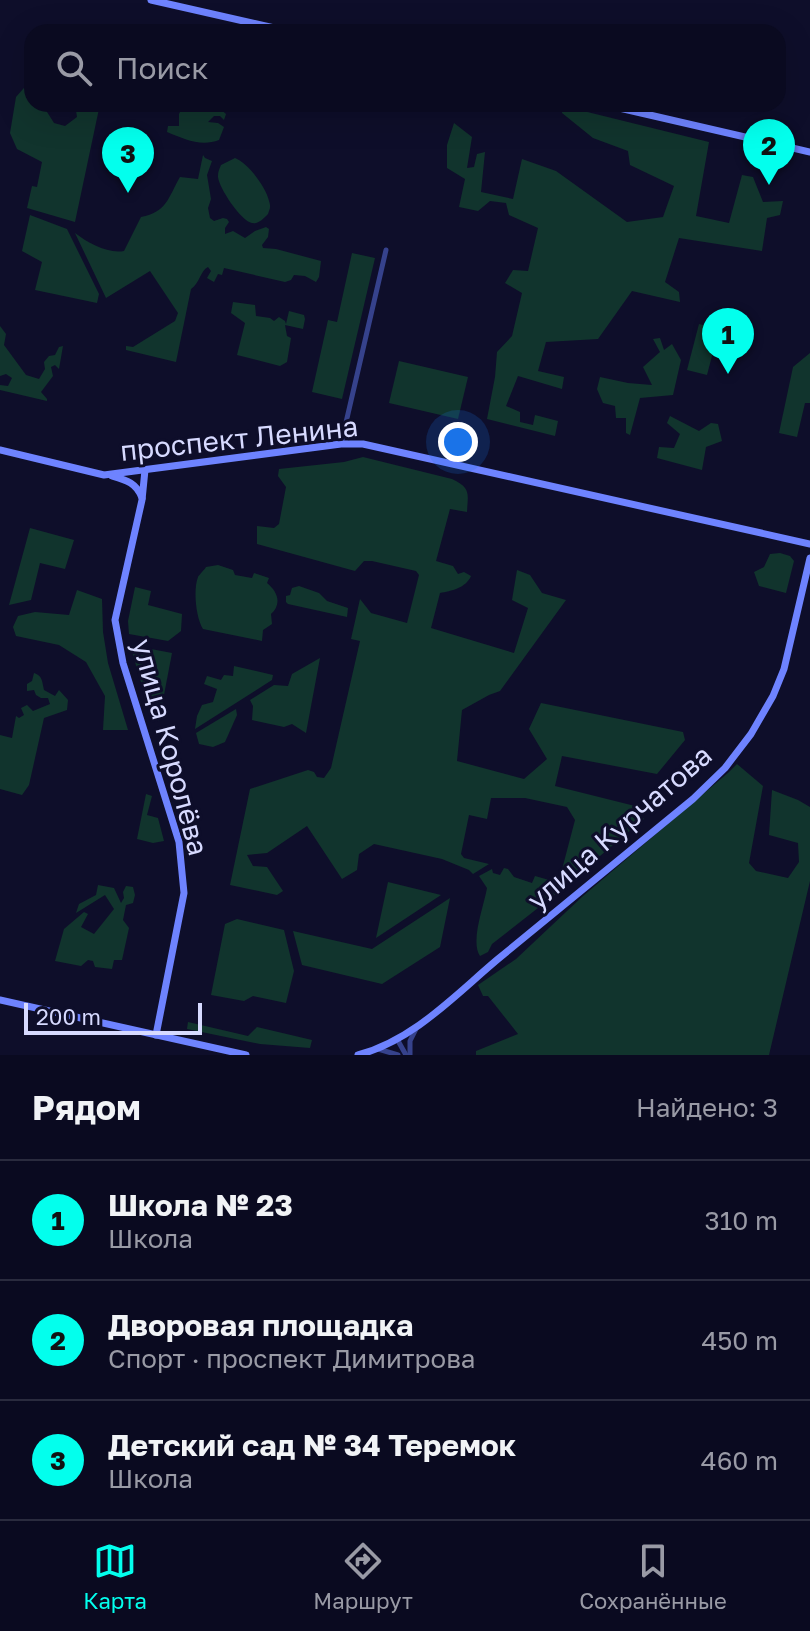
<!DOCTYPE html>
<html lang="ru">
<head>
<meta charset="utf-8">
<style>
	:root { --surface:#0a0a20; --page:#131329; --text:#f1f3f6; --muted:#999aa5; --line:#2a2b3e; --accent:#03ffed }
	body { margin:0; font-family:"Golos Text",sans-serif; background:var(--page); color:var(--text) }
	.scale { position:absolute; left:24px; bottom:20px; width:178px; box-sizing:border-box; padding-left:8px; border:4px solid #d7daff; border-top:0; font-size:22px; line-height:28px; white-space:nowrap; color:#d7daff; -webkit-text-stroke:6px #0e0e2a; paint-order:stroke }
	.you { position:absolute; left:458px; top:442px; width:28px; height:28px; margin:-20px; border:6px solid #fff; border-radius:50%; background:#1a73e8; box-shadow:0 0 0 12px #1a73e833 }
	.badge { display:grid; place-items:center; width:52px; height:52px; border-radius:50%; background:var(--accent); color:#111; font-size:26px; font-weight:700 }
	.pin { position:absolute; translate:-50% -66px; filter:drop-shadow(0 2px 4px #0008) }
	.pin::after { content:''; position:absolute; top:42px; width:28px; height:24px; background:inherit; clip-path:polygon(0 0,100% 0,50% 100%) }
	.list { margin:0; padding:0; list-style:none }
	h2 { display:flex; justify-content:space-between; align-items:center; height:104px; margin:0; padding:0 32px; font-size:34px }
	h2 small { font-size:26px; font-weight:400; color:var(--muted) }
	.list li { display:grid; grid-template-columns:52px 1fr auto; gap:24px; align-items:center; box-sizing:border-box; height:120px; padding:0 32px; border-top:2px solid var(--line) }
	.list b { display:block; font-size:30px; white-space:nowrap }
	.list p { margin:0; font-size:26px; white-space:nowrap; color:var(--muted) }
	.list em { font-size:26px; font-style:normal; color:var(--muted) }
	.icon { flex:none; width:44px; height:44px; fill:none; stroke:currentColor; stroke-width:2; stroke-linecap:round; stroke-linejoin:round }
	.map { position:relative; flex:none; width:810px; height:1055px; overflow:hidden }
	.search { position:absolute; background:var(--surface); box-shadow:0 8px 32px #0002; left:24px; right:24px; top:24px; height:88px; display:flex; align-items:center; gap:20px; box-sizing:border-box; padding:0 28px; border-radius:24px; color:var(--muted); font-size:30px }
	.sheet { height:464px; background:var(--surface) }
	nav { display:flex; justify-content:space-around; align-items:center; box-sizing:border-box; height:112px; border-top:2px solid var(--line); background:var(--surface); font-size:22px; color:var(--muted) }
	nav a { display:grid; justify-items:center; gap:4px }
	nav .on { color:var(--accent) }
	.map>svg:first-child { display:block }
	.green { fill:#11342d }
	.lines { fill:none; stroke-linecap:round; stroke-linejoin:round }
	.street { stroke:#36428c; stroke-width:5 }
	.secondary { stroke:#6e83ff; stroke-width:7 }
	.labels { text-anchor:middle; dominant-baseline:central; stroke-width:6; stroke-linejoin:round; paint-order:stroke }
	.street-label { font-size:28px; fill:#d7daff; stroke:#0e0e2a }
</style>
</head>
<body>
<div class="map">
<svg width="810" height="1055" viewBox="0 0 810 1055">
	<rect width="100%" height="100%" fill="#0e0e2a"/>
	<!-- green -->
	<g class="green">
		<path d="M31,80l1,24h10l12,19 11,3 12,-9 -2,-13h25l-25,118 -48,-14 5,-22 5,1 5,-25 -25,-13 -7,-16 6,-36z"/>
		<path d="M184,104h36l-1,4 7,6 -2,6 -4,-4h-6l-6,6 10,1 6,4 -5,13c-18,7 -35,-1 -52,-8l1,-6h11v-12z"/>
		<path d="M563,106l146,36 -13,74 33,7 13,-48 11,2 10,25 20,-1 -3,14 -13,3 -5,33 -83,-13 -14,44 14,10 1,10 -48,-11 -34,48 -52,3 -8,29 26,6 -2,12 -44,-13 -12,30 14,6v10l13,3 2,-10 23,6 -3,15 -68,-17 8,-42 2,-25 15,-16 10,-43 -17,-10 8,-13 15,1 10,-43 -29,-13 -3,-12 -16,-2 -12,10 -19,-4 6,-28 -18,-11v-23l7,-22 18,14 -5,31 7,-1 3,-13 8,-2 -4,40 32,7 9,-40 34,12 71,51 36,-5 11,-31 -44,-21 -2,-14 -35,-13 -31,-25z"/>
		<path d="M203,155l2,3 7,3 -5,14 4,24 -3,9 2,10 4,3 9,-3 4,1 2,3 -4,6v6l8,-3 12,7 10,-7 11,-4 3,2 -1,8 -6,8 1,3 13,1 45,12 -2,16 -3,5 -11,-6 -11,-1 -3,5 -6,2 -61,-14 -2,7 -4,-1 -4,8 -7,-4 4,-7 -3,-4c-8,4 -8,16 -17,22l-15,73 -50,-12v-4l7,1 42,-26 3,-8 -28,-42 -44,27 -31,-65c13,10 33,21 49,18l17,-34c26,-5 27,-19 39,-40l18,2z"/>
		<path d="M235,158c13,5 31,29 34,43 2,6 1,7 -1,13 -5,5 -9,10 -16,9 -11,-2 -33,-35 -34,-46 0,-6 1,-7 3,-12z"/>
		<path d="M30,215l37,14 32,65 -2,9 -62,-13 7,-28 -20,-11z"/>
		<path d="M352,253l23,5 -33,141 -30,-7 16,-72 9,2z"/>
		<path d="M233,302l22,3 1,11 14,2 4,3 5,-4 6,4 1,3 3,-13 15,4 1,4 -2,10 -18,-4 2,11 4,2 -4,24 -7,4 -43,-11 8,-32 -14,-10z"/>
		<path d="M699,324l20,5 -12,46 -20,-5z"/>
		<path d="M0,326l6,8 -2,11 22,30 13,4 6,-10 -1,-7 5,-6 6,-1 4,-8 4,-1 -4,23 -4,-4 -4,2 2,9 -12,16 6,7v2l-47,-11v-5l8,1 4,-8 -6,-4 -6,2z"/>
		<path d="M660,338l4,12 8,-6 9,16 -8,35 -33,3 -10,37 -4,-2v-15h-10l-1,-12 -12,-3 -6,-14 3,-12 28,6 24,2 -9,-18 17,-15 -7,-13z"/>
		<path d="M810,353v50h-5l-8,34 -18,-4 14,-66z"/>
		<path d="M399,361l69,16 -10,42 -69,-16z"/>
		<path d="M670,416l29,15 12,-8 7,1 4,17 -16,6 -4,23 -45,-12 2,-11 15,1 6,-14 -13,-11z"/>
		<path d="M363,457l89,22c19,9 16,14 15,33l-17,-3 -14,52 17,5 5,8 6,-2 7,4c-5,12 -20,15 -31,17l-9,35 83,25 14,-45 -16,-8 5,-30 13,5 12,18 24,7 -66,91 -11,4 -27,15 -5,51 67,18 23,-20 -18,-30 12,-26 142,29 2,8 -28,34 -95,-18 -7,30 80,20 9,13 -75,63 -9,-5 15,-57 -8,-13 -42,-9h-34l-4,21 -18,-4 -8,39 3,4 25,6 -16,10 -4,-4 -27,-11 -68,-15 -15,10 -2,16 -15,9 -35,-53 -40,27 -20,2 6,11 14,1 16,24 -6,4 -47,-10 20,-96 58,-19 6,2 3,5 7,1 7,-10 29,-127 -9,-2 9,-40 11,14 36,10 12,-48 -3,-4 -44,-10h-8l-9,10 -98,-27v-18l17,2 5,-4 7,-37 -8,-11 1,-7 65,-7z"/>
		<path d="M30,528l44,12 -9,29 -25,-6 -9,37 -22,5z"/>
		<path d="M780,553l10,3 4,5 -8,32 -27,-7 -5,-14 10,-5 6,-13z"/>
		<path d="M218,565l15,5 2,5 17,3 2,-5 15,5 -2,5c11,9 15,21 4,31l1,10 -9,6 -1,11 -59,-12c-7,-11 -10,-39 -5,-52 1,-2 7,-8 8,-10z"/>
		<path d="M299,586l20,7 8,8 21,7 -1,9 -59,-13 -2,-2v-6l4,-1 2,-7z"/>
		<path d="M135,587l16,4 -3,14 34,9 -1,17 -13,10 -39,-7 -1,-13z"/>
		<path d="M77,590l25,9 1,33 5,31 20,67h-25l2,-34 -19,-34 -27,-17 -43,-9 -3,-9 5,-11 17,-4 34,3z"/>
		<path d="M130,645l42,8 -13,68 -7,-2z"/>
		<path d="M320,658l-14,75 -14,-9 -8,3 -32,-7 1,-14 -3,-6 24,-15 14,1 4,-12z"/>
		<path d="M234,666l39,9 -1,5 -77,49 2,-13 5,-11 11,-3 4,-13 -13,-5 3,-8 14,4 3,-5 9,1z"/>
		<path d="M34,673c9,3 8,9 10,17l11,6 4,-6 9,10 -1,10 -23,8 -15,67 -7,10 -22,-6v-54l12,3 4,-22 3,2 5,-3 -3,-7 6,-3 6,6 17,-7 -2,-6h-7l-5,-3 -2,-5 -7,1v-7l5,-3z"/>
		<path d="M236,709l1,6 -12,27 -12,5 -14,-3 -3,-11z"/>
		<path d="M737,764l26,22 -14,77 7,8 32,7 11,-16 -1,-19 -29,-8 3,-45 26,10 12,7v74l-41,174h-293v-4l42,-17 -30,-38h-5l-5,-11 38,-26 67,-63 146,-124z"/>
		<path d="M146,794l6,2 -5,19 11,3 6,23 -11,2 -16,-4z"/>
		<path d="M504,868l4,1 6,8 18,6 3,-7 21,6 5,8 -69,54 -4,8 -8,4c-10,-15 4,-50 7,-68l-8,-12 13,-7 1,4 7,2z"/>
		<path d="M388,882l53,13 -65,43z"/>
		<path d="M98,885l16,3 7,15 3,-5 -1,-6 3,-6 7,1 2,8 -2,8 -7,2 -3,15 6,8 -7,32h-8l-2,9 -17,-2 -2,-6 -5,-1 -7,6 -26,-5 9,-32 20,-17 4,2 -7,13 13,7 20,-25 -9,-14 -29,18 3,-9 17,-9z"/>
		<path d="M450,898l-10,49 -58,37 -80,-19 -9,-34 79,18z"/>
		<path d="M237,919l47,11 10,41 -8,32 -33,-7 -9,5 -33,-6 14,-71z"/>
		<path d="M188,1022l60,14 9,-9 55,13 -2,8 -50,-4 -73,-15z"/>
	</g>
	<g class="lines">
		<!-- street -->
		<g class="street">
			<path d="M341,444l45,-194"/>
			<path d="M397,1039l9,16"/>
			<path d="M378,1049l20,6"/>
			<path d="M410,1055v-14l6,-12"/>
		</g>
		<!-- secondary -->
		<g class="secondary">
			<path d="M151,0l141,32"/>
			<path d="M602,104l208,48"/>
			<path d="M0,450l104,25 237,-31h22l447,100"/>
			<path d="M145,470l-3,30 -27,120 8,43 56,179 5,51 -28,142"/>
			<path d="M112,476c14,4 25,7 30,22"/>
			<path d="M0,1000l246,55"/>
			<path d="M358,1055c56,-15 97,-60 140,-96 65,-53 130,-107 195,-160l32,-31 26,-34 22,-38 11,-27 26,-111"/>
		</g>
	</g>
	<g class="labels">
		<!-- street labels -->
		<g class="street-label">
			<text transform="translate(239 438) rotate(-6)">проспект Ленина</text>
			<text transform="translate(171 747) rotate(75)">улица Королёва</text>
			<text transform="translate(619 827) rotate(-41)">улица Курчатова</text>
		</g>
	</g>
</svg>
<div class="scale">200 m</div>
<div class="you"></div>
<div class="pin badge" style="left:728px;top:374px">1</div>
<div class="pin badge" style="left:769px;top:185px">2</div>
<div class="pin badge" style="left:128px;top:193px">3</div>
<div class="search"><svg class="icon" aria-label="search" viewBox="0 0 24 24"><circle cx="10" cy="10" r="6"/><path d="M15 15l6 6"/></svg>Поиск</div>
</div>
<section class="sheet">
<h2>Рядом<small>Найдено: 3</small></h2>
<ul class="list">
<li><span class="badge">1</span><div><b>Школа № 23</b><p>Школа</p></div><em>310 m</em></li>
<li><span class="badge">2</span><div><b>Дворовая площадка</b><p>Спорт · проспект Димитрова</p></div><em>450 m</em></li>
<li><span class="badge">3</span><div><b>Детский сад № 34 Теремок</b><p>Школа</p></div><em>460 m</em></li>
</ul>
</section>
<nav>
<a class="on"><svg class="icon" aria-label="map" viewBox="0 0 24 24"><path d="M3 6l6-2 6 2 6-2v14l-6 2-6-2-6 2zM9 4v14M15 6v14"/></svg>Карта</a>
<a><svg class="icon" aria-label="directions" viewBox="0 0 24 24"><path d="M12 3l9 9-9 9-9-9zM9 14v-3h6M13 9l2 2-2 2"/></svg>Маршрут</a>
<a><svg class="icon" aria-label="saved" viewBox="0 0 24 24"><path d="M7 4h10v16l-5-4-5 4z"/></svg>Сохранённые</a>
</nav>
</body>
</html>
